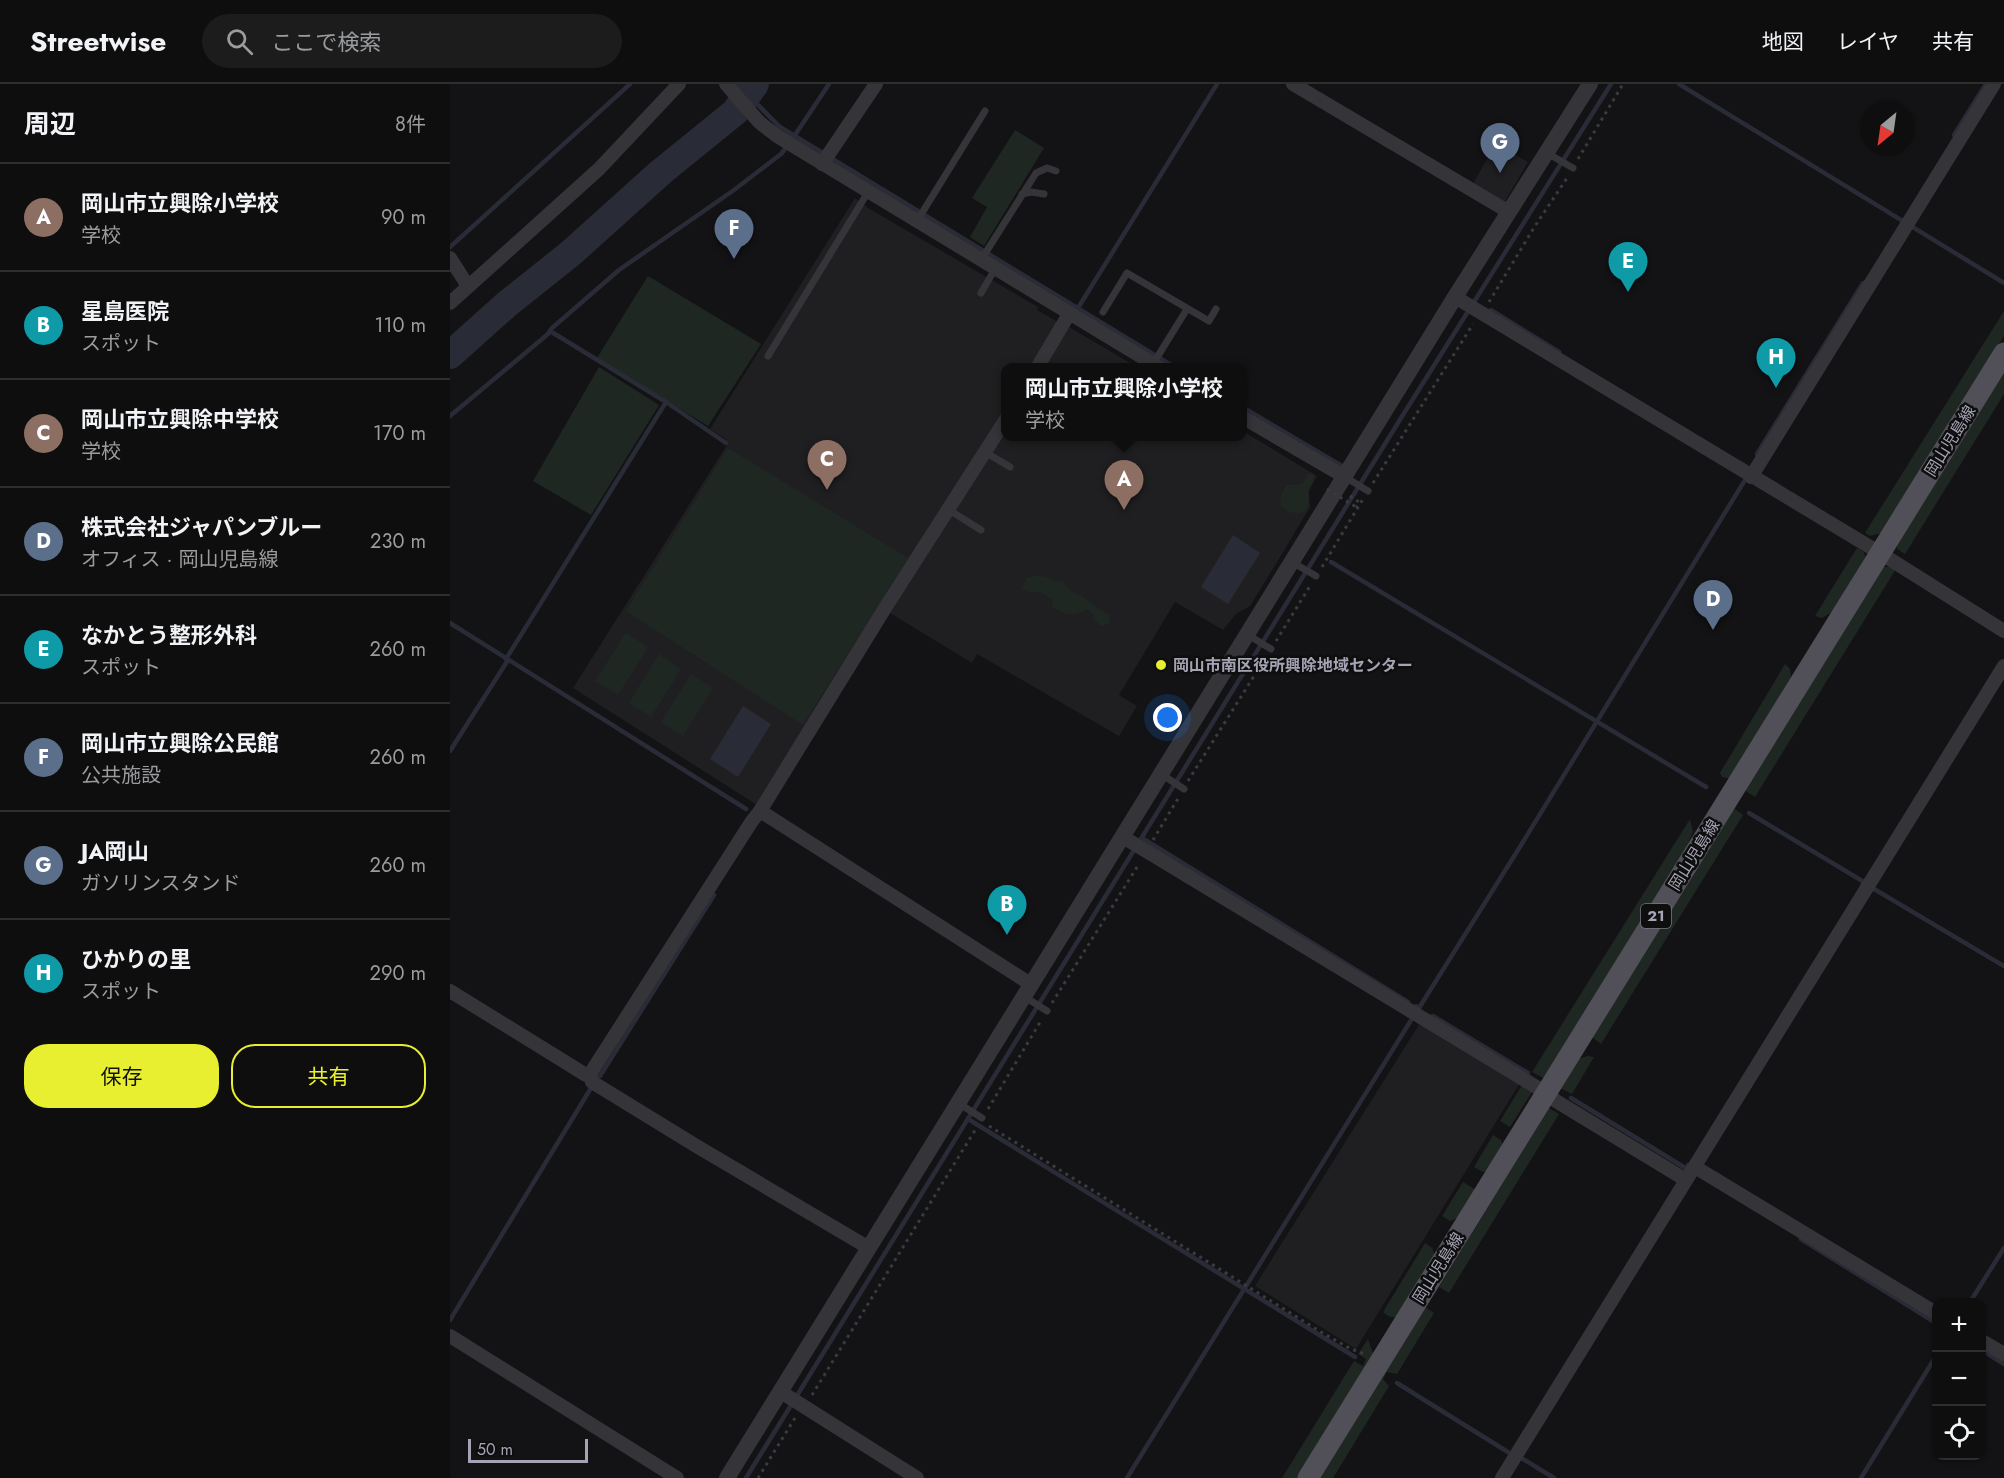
<!DOCTYPE html>
<html lang="ja">
<head>
<meta charset="utf-8">
<style>
	:root { --surface:#0e0e0f; --page:#1c1c1d; --text:#f1f3f6; --muted:#9b9c9e; --line:#2e2e2f; --accent:#e8ef30 }
	body { margin:0; font-family:Jost,"Noto Sans JP",sans-serif; background:var(--page); color:var(--text) }
	.controls { position:absolute; right:18px; bottom:18px; display:grid; overflow:hidden; border-radius:12px; box-shadow:0 2px 4px #0004 }
	.controls button { width:54px; height:54px; display:grid; place-items:center; padding:0; border:0; border-bottom:2px solid var(--line); background:var(--surface); color:var(--text); font:30px sans-serif }
	.compass { position:absolute; left:1410px; top:18px; width:54px; height:54px; border-radius:50%; background:var(--surface); box-shadow:0 2px 4px #0004; rotate:209deg }
	.scale { position:absolute; left:18px; bottom:15px; width:120px; box-sizing:border-box; padding-left:6px; border:3px solid #a5a4b4; border-top:0; font-size:16px; line-height:21px; white-space:nowrap; color:#a5a4b4; -webkit-text-stroke:4px #0e0e0f; paint-order:stroke }
	.you { position:absolute; left:718px; top:634px; width:21px; height:21px; margin:-15px; border:4px solid #fff; border-radius:50%; background:#1a73e8; box-shadow:0 0 0 9px #1a73e833 }
	.badge { display:grid; place-items:center; width:39px; height:39px; border-radius:50%; background:var(--accent); color:#fff; font-size:20px; font-weight:700 }
	.pin { position:absolute; translate:-50% -50px; filter:drop-shadow(0 2px 3px #0008) }
	.pin::after { content:''; position:absolute; top:32px; width:21px; height:18px; background:inherit; clip-path:polygon(0 0,100% 0,50% 100%) }
	.popup { position:absolute; left:551px; top:279px; width:246px; height:78px; box-sizing:border-box; display:grid; place-content:center; border-radius:12px; background:var(--surface); filter:drop-shadow(0 2px 4px #0005); font-size:20px; white-space:nowrap; color:var(--muted) }
	.popup b { font-size:22px; color:var(--text) }
	.popup::after { content:''; position:absolute; left:50%; top:100%; margin-left:-12px; border:12px solid transparent; border-top-color:var(--surface) }
	.list { margin:0; padding:0; list-style:none }
	h2 { display:flex; justify-content:space-between; align-items:center; height:78px; margin:0; padding:0 24px; font-size:26px }
	h2 small { font-size:20px; font-weight:400; color:var(--muted) }
	.list li { display:grid; grid-template-columns:39px 1fr auto; gap:18px; align-items:center; box-sizing:border-box; height:108px; padding:0 24px; border-top:2px solid var(--line) }
	.list b { display:block; font-size:22px; white-space:nowrap }
	.list p { margin:0; font-size:20px; white-space:nowrap; color:var(--muted) }
	.list em { font-size:20px; font-style:normal; color:var(--muted) }
	.actions { display:flex; gap:12px; padding:18px 24px }
	.actions a { flex:1; padding:14px 0; border:2px solid var(--accent); border-radius:24px; text-align:center; font-size:21px; color:var(--accent) }
	.actions .main { background:var(--accent); color:#111 }
	.icon { flex:none; width:33px; height:33px; fill:none; stroke:currentColor; stroke-width:2; stroke-linecap:round; stroke-linejoin:round }
	.map { position:relative; flex:none; width:1554px; height:1394px; overflow:hidden }
	header { display:flex; align-items:center; gap:36px; box-sizing:border-box; height:84px; padding:0 30px; background:var(--surface); border-bottom:2px solid var(--line) }
	header strong { font-size:28px }
	nav { display:flex; gap:33px; margin-inline-start:auto; font-size:21px }
	.search { width:420px; height:54px; background:var(--page); display:flex; align-items:center; gap:15px; box-sizing:border-box; padding:0 21px; border-radius:33px; color:var(--muted); font-size:22px }
	main { display:flex }
	aside { flex:1; background:var(--surface) }
	.map>svg:first-child { display:block }
	.built { fill:#1f1f21 }
	.green { fill:#1f2723 }
	.water { fill:#292c37 }
	.lines { fill:none; stroke-linecap:round; stroke-linejoin:round }
	.stream { stroke:#292c37; stroke-width:4.5 }
	.river { stroke:#292c37; stroke-width:28 }
	.path { stroke:#3a3a40; stroke-width:3; stroke-dasharray:3 4.5; stroke-linecap:butt }
	.service { stroke:#353439; stroke-width:7 }
	.minor { stroke:#353439; stroke-width:14 }
	.tertiary { stroke:#353439; stroke-width:16 }
	.primary { stroke:#515058; stroke-width:21 }
	.path-bridge { stroke:#3a3a40; stroke-width:3; stroke-dasharray:3 4.5; stroke-linecap:butt }
	.poi-dot { fill:#e8ef30; stroke:#0e0e0f; stroke-width:2 }
	.labels { text-anchor:middle; dominant-baseline:central; stroke-width:5; stroke-linejoin:round; paint-order:stroke }
	.shield { fill:#0e0e0f; stroke:#787782; stroke-width:1.5 }
	.shield-label { font-size:15px; font-weight:bold; fill:#a5a4b4 }
	.street-label { font-size:16px; fill:#a5a4b4; stroke:#0e0e0f }
	.poi-label { font-size:16px; font-weight:bold; fill:#a5a4b4; stroke:#0e0e0f; text-anchor:start }
</style>
</head>
<body>
<header>
<strong>Streetwise</strong>
<div class="search"><svg class="icon" aria-label="search" viewBox="0 0 24 24"><circle cx="10" cy="10" r="6"/><path d="M15 15l6 6"/></svg>ここで検索</div>
<nav><a>地図</a><a>レイヤ</a><a>共有</a></nav>
</header>
<main>
<aside>
<h2>周辺<small>8件</small></h2>
<ul class="list">
<li><span class="badge" style="background:#8d6e63">A</span><div><b>岡山市立興除小学校</b><p>学校</p></div><em>90 m</em></li>
<li><span class="badge" style="background:#0f9aa8">B</span><div><b>星島医院</b><p>スポット</p></div><em>110 m</em></li>
<li><span class="badge" style="background:#8d6e63">C</span><div><b>岡山市立興除中学校</b><p>学校</p></div><em>170 m</em></li>
<li><span class="badge" style="background:#5c6f8a">D</span><div><b>株式会社ジャパンブルー</b><p>オフィス · 岡山児島線</p></div><em>230 m</em></li>
<li><span class="badge" style="background:#0f9aa8">E</span><div><b>なかとう整形外科</b><p>スポット</p></div><em>260 m</em></li>
<li><span class="badge" style="background:#5c6f8a">F</span><div><b>岡山市立興除公民館</b><p>公共施設</p></div><em>260 m</em></li>
<li><span class="badge" style="background:#5c6f8a">G</span><div><b>JA岡山</b><p>ガソリンスタンド</p></div><em>260 m</em></li>
<li><span class="badge" style="background:#0f9aa8">H</span><div><b>ひかりの里</b><p>スポット</p></div><em>290 m</em></li>
</ul>
<div class="actions"><a class="main">保存</a><a>共有</a></div>
</aside>
<div class="map">
<svg width="1554" height="1394" viewBox="0 0 1554 1394">
	<rect width="100%" height="100%" fill="#131214"/>
	<!-- built -->
	<g class="built">
		<path d="M1046,60l32,18 -24,41 -32,-18z"/>
		<path d="M405,114l13,10 170,99 -1,3 21,12 -27,45 -25,1 -1,40 -248,397 -184,-117 154,-243v-5l-17,-11z"/>
		<path d="M619,243l68,40 -92,1z"/>
		<path d="M555,347l1,5h236l1,-5 74,45 -8,15 1,16 -31,52 -29,47 -14,8 -13,16 -48,-28 -56,93 18,11 -18,30 -142,-82 -5,9 -82,-50z"/>
		<path d="M970,939l100,60 -164,266 -101,-63z"/>
	</g>
	<!-- green -->
	<g class="green">
		<path d="M565,46l29,18 -60,98 -14,-9 17,-30 -15,-9z"/>
		<path d="M198,192l113,68 -53,82 -111,-68z"/>
		<path d="M1554,227v25l-122,197 -12,3 -5,-3z"/>
		<path d="M149,283l60,38 -68,110 -58,-34z"/>
		<path d="M1554,288v22l-99,160 -8,-5v-4z"/>
		<path d="M278,364l180,110 -105,167 -177,-114z"/>
		<path d="M860,389l5,3 -7,15v15l-2,5c-11,4 -16,2 -25,-5 -1,-9 0,-14 6,-21l15,-1z"/>
		<path d="M1407,464l7,4 1,5 -33,55 -10,6 -7,-2z"/>
		<path d="M1433,483h9l4,2 -141,228 -11,-7z"/>
		<path d="M583,492c17,-1 17,5 30,6l9,10 8,3 30,21 -1,8 -8,2 -8,-7v-5l-6,-5c-14,9 -21,6 -35,-2l1,-7 -12,-8h-13l-6,-4 5,-10z"/>
		<path d="M176,549l22,14 -30,48 -23,-14z"/>
		<path d="M209,570l22,15 -30,48 -22,-14z"/>
		<path d="M1335,580l5,5 1,8 -60,102 -9,-2 -2,-4z"/>
		<path d="M241,590l22,14 -30,48 -22,-14z"/>
		<path d="M1285,725l8,6 -142,229 -9,-7 140,-226z"/>
		<path d="M1240,735l3,13 -12,28 -136,219 -13,-7z"/>
		<path d="M1138,972l6,1 -22,37 -12,-6 18,-29z"/>
		<path d="M1072,1001l10,7 -22,35 -10,-6z"/>
		<path d="M1099,1024l10,6 -110,179 -10,-6z"/>
		<path d="M1043,1051l8,5 2,5 -16,26 -4,1 -9,-5z"/>
		<path d="M1013,1098l13,8c-7,10 -14,28 -26,31l-8,-5z"/>
		<path d="M975,1159l7,5 3,7 -37,61c-7,3 -10,0 -15,-4z"/>
		<path d="M975,1223l9,6 -37,61 -10,-2 -4,7 6,7 -56,92h-14z"/>
		<path d="M918,1255l5,14 -2,7 -73,118h-16l72,-117 9,5 3,-7 -8,-5z"/>
	</g>
	<!-- water -->
	<g class="water">
		<path d="M783,451l27,18 -32,51 -27,-17z"/>
		<path d="M293,622l28,18 -33,53 -28,-18z"/>
	</g>
	<g class="lines">
		<!-- stream -->
		<g class="stream">
			<path d="M287,0l43,43 396,241"/>
			<path d="M1229,0l325,199"/>
			<path d="M1504,51l32,-51"/>
			<path d="M343,54l36,-54"/>
			<path d="M0,163l180,-163"/>
			<path d="M628,224l139,-224"/>
			<path d="M1041,226l68,42"/>
			<path d="M100,247l116,71 60,41"/>
			<path d="M792,323l100,59"/>
			<path d="M0,332l98,-82 4,-6 67,-58 115,-80 47,-36 7,-9"/>
			<path d="M1307,370l106,-171"/>
			<path d="M881,478l375,225"/>
			<path d="M0,539l296,186"/>
			<path d="M56,575l160,-257"/>
			<path d="M0,667l58,-91"/>
			<path d="M1299,729l115,69 -2,4"/>
			<path d="M692,754l266,164"/>
			<path d="M1419,802l135,80"/>
			<path d="M966,922l3,2 99,-158 227,-370"/>
			<path d="M983,932l95,57"/>
			<path d="M150,992l114,-181"/>
			<path d="M1121,1014l116,71 1,-4"/>
			<path d="M518,1035l387,238"/>
			<path d="M1351,1155l135,84"/>
			<path d="M1520,1218l34,-54"/>
			<path d="M0,1236l141,-232"/>
			<path d="M1532,1266l22,14"/>
			<path d="M947,1299l114,71"/>
			<path d="M1073,1375l31,19"/>
			<path d="M296,1394l655,-1060 210,-334"/>
			<path d="M677,1394l286,-461"/>
			<path d="M1411,1394l75,-122"/>
		</g>
		<!-- river -->
		<path class="river" d="M0,271l57,-51 64,-51 90,-81 74,-60 20,-28"/>
		<!-- path -->
		<g class="path">
			<path d="M1128,75l45,-75"/>
			<path d="M1039,218l46,-76 32,-48"/>
			<path d="M923,399l100,-159"/>
			<path d="M900,412l9,6 -3,5"/>
			<path d="M872,483l41,-68"/>
			<path d="M826,557l34,-55"/>
			<path d="M738,697l78,-124"/>
			<path d="M703,756l26,-43"/>
			<path d="M602,919l87,-139"/>
			<path d="M538,1025l54,-90"/>
			<path d="M539,1042l332,206 30,17 14,5"/>
			<path d="M362,1311l165,-268"/>
			<path d="M308,1394l37,-60"/>
		</g>
		<!-- service -->
		<g class="service">
			<path d="M1097,69l26,15"/>
			<path d="M572,110l9,-2 13,2"/>
			<path d="M467,137l68,-110"/>
			<path d="M531,176l55,-87 11,-5 9,3"/>
			<path d="M531,209l14,-24"/>
			<path d="M653,228l24,-39 82,48 7,-12"/>
			<path d="M318,272l100,-164"/>
			<path d="M703,280l34,-55"/>
			<path d="M535,368l25,15"/>
			<path d="M895,393l23,14"/>
			<path d="M499,426l32,20"/>
			<path d="M842,478l24,14"/>
			<path d="M798,551l23,14"/>
			<path d="M711,690l23,15"/>
			<path d="M575,913l22,14"/>
			<path d="M508,1019l24,15"/>
		</g>
		<!-- minor -->
		<g class="minor">
			<path d="M276,0l33,38 18,14 383,232"/>
			<path d="M843,0l216,128"/>
			<path d="M372,80l54,-80"/>
			<path d="M0,174l18,28"/>
			<path d="M1005,213l425,256 124,78"/>
			<path d="M0,219l149,-134 80,-85"/>
			<path d="M587,284l32,-54"/>
			<path d="M792,333l103,60"/>
			<path d="M1301,393l243,-393"/>
			<path d="M310,727l125,-203 121,-189"/>
			<path d="M673,753l415,251 18,13 130,79"/>
			<path d="M0,907l136,84 4,-1"/>
			<path d="M140,990l162,-253 8,-10 272,174"/>
			<path d="M140,990l2,8 106,65 171,101"/>
			<path d="M1245,1083l241,146"/>
			<path d="M0,1252l227,142"/>
			<path d="M1532,1257l22,13"/>
			<path d="M331,1308l136,86"/>
			<path d="M1052,1394l502,-812"/>
		</g>
		<!-- tertiary -->
		<path class="tertiary" d="M277,1394l728,-1181 135,-213"/>
		<!-- primary -->
		<path class="primary" d="M858,1394l696,-1125"/>
		<!-- path-bridge -->
		<path class="path-bridge" d="M877,405l29,18"/>
	</g>
	<!-- markers -->
	<circle class="poi-dot" cx="711" cy="581" r="6"/>
	<g class="labels">
		<!-- shield labels -->
		<rect class="shield" x="1191" y="820" width="30" height="24" rx="4.5"/>
		<g class="shield-label">
			<text x="1206" y="832">21</text>
		</g>
		<!-- street labels -->
		<g class="street-label">
			<text transform="translate(1500 357) rotate(-58)">岡山児島線</text>
			<text transform="translate(1244 771) rotate(-58)">岡山児島線</text>
			<text transform="translate(988 1184) rotate(-58)">岡山児島線</text>
		</g>
		<!-- poi labels -->
		<g class="poi-label">
			<text x="723" y="581">岡山市南区役所興除地域センター</text>
		</g>
	</g>
</svg>
<div class="controls">
<button>+</button>
<button>−</button>
<button><svg class="icon" aria-label="locate" viewBox="0 0 24 24"><circle cx="12" cy="12" r="6"/><path d="M12 2v4M12 18v4M2 12h4M18 12h4"/></svg></button>
</div>
<svg class="compass" viewBox="-18 -18 36 36"><path d="M0-13l5 13h-10z" fill="#e53935"/><path d="M0 13l5-13h-10z" fill="#9b9c9e"/></svg>
<div class="scale">50 m</div>
<div class="you"></div>
<div class="pin badge" style="left:674px;top:426px;background:#8d6e63">A</div>
<div class="popup"><b>岡山市立興除小学校</b>学校</div>
<div class="pin badge" style="left:557px;top:851px;background:#0f9aa8">B</div>
<div class="pin badge" style="left:377px;top:406px;background:#8d6e63">C</div>
<div class="pin badge" style="left:1263px;top:546px;background:#5c6f8a">D</div>
<div class="pin badge" style="left:1178px;top:208px;background:#0f9aa8">E</div>
<div class="pin badge" style="left:284px;top:175px;background:#5c6f8a">F</div>
<div class="pin badge" style="left:1050px;top:89px;background:#5c6f8a">G</div>
<div class="pin badge" style="left:1326px;top:304px;background:#0f9aa8">H</div>
</div>
</main>
</body>
</html>
